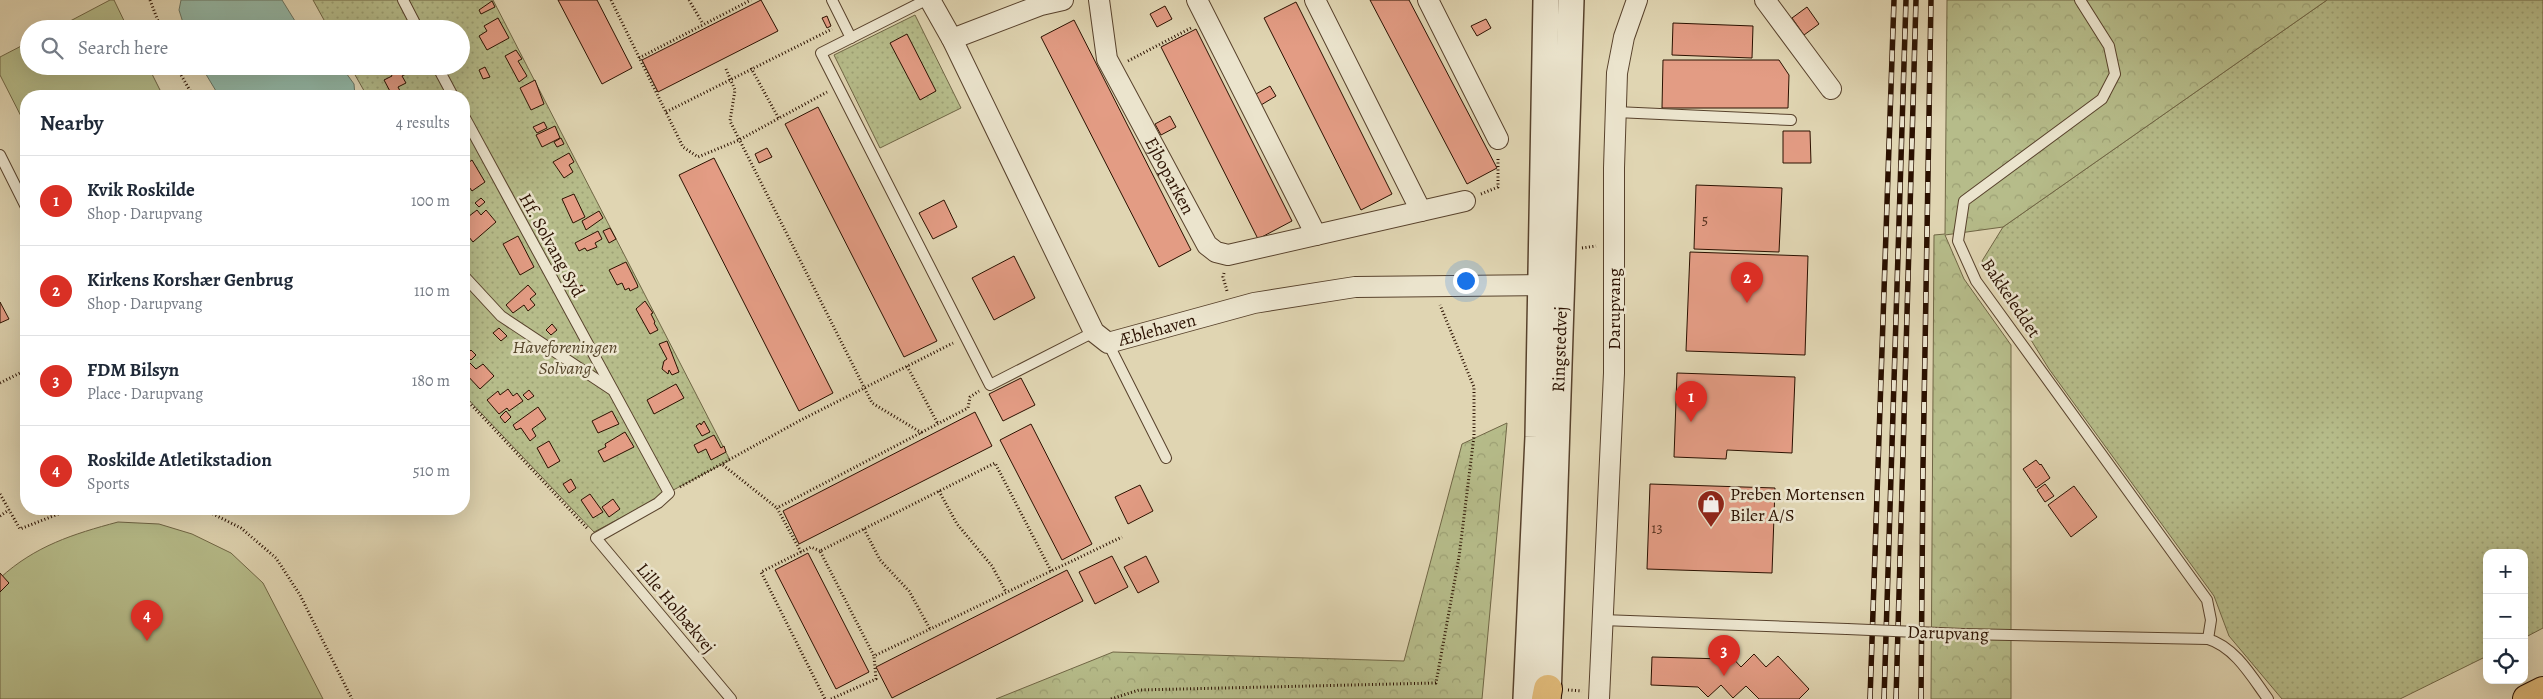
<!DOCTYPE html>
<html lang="en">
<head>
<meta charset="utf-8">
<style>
	:root { --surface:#fff; --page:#f2f2f3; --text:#1f2937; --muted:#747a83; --line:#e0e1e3; --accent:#d93025 }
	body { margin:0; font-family:Alegreya,serif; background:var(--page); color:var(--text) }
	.controls { position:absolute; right:15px; bottom:15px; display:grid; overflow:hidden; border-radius:10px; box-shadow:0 5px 20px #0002 }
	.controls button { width:45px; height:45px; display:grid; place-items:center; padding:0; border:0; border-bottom:1px solid var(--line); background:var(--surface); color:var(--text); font:25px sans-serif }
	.you { position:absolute; left:1465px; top:280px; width:18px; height:18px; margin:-12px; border:4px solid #fff; border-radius:50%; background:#1a73e8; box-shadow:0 0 0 8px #1a73e833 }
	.badge { display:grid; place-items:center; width:32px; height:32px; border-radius:50%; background:var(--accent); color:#fff; font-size:16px; font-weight:700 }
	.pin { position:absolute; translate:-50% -41px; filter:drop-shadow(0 1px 2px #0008) }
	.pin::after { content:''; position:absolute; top:26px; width:18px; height:15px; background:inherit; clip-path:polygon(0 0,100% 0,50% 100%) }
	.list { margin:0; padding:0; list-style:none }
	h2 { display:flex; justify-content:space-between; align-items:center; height:65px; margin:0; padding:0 20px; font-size:21px }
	h2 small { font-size:16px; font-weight:400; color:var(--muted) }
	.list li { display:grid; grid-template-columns:32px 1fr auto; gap:15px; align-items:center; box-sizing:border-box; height:90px; padding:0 20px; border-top:1px solid var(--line) }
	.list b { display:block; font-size:19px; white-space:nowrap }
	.list p { margin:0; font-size:16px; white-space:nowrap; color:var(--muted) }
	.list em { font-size:16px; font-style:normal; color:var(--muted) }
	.icon { flex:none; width:28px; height:28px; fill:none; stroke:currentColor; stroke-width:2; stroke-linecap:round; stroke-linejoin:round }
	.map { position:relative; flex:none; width:2543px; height:699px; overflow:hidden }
	.search { position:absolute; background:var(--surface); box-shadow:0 5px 20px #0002; left:20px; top:20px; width:450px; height:55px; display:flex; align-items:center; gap:12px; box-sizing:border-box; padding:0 18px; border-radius:28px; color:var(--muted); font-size:19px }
	.panel { position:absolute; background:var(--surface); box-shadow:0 5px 20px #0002; left:20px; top:90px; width:450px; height:425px; border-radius:20px }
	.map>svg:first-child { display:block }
	.grass { fill:url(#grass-dots); stroke:#706645 }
	.forest { fill:url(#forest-crowns); stroke:#706645 }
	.park { fill:#b6bc8a; stroke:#706645 }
	.water { fill:#95b9a7; stroke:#6b7664 }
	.building { fill:#e39c84; stroke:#2b1100 }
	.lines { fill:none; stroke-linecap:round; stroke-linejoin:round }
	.service-casing { stroke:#58422c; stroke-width:12 }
	.minor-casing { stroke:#58422c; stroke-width:22 }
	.tertiary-casing { stroke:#58422c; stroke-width:28 }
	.motorway-casing { stroke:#2b1100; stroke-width:30 }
	.path { stroke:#2b1100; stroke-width:3; stroke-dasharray:1 2.5; stroke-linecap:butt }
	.service { stroke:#ebe4cd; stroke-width:10 }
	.minor { stroke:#ebe4cd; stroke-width:20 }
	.tertiary { stroke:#ebe4cd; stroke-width:25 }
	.motorway { stroke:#e0ba79; stroke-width:28 }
	.rail-casing { stroke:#2b1100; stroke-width:5.5 }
	.rail { stroke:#ebe4cd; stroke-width:4; stroke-dasharray:11; stroke-linecap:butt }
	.service-bridge-casing { stroke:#58422c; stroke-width:12; stroke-linecap:butt }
	.service-bridge { stroke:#ebe4cd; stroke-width:10 }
	.labels { text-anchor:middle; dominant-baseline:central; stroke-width:5; stroke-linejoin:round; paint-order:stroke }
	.number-label { font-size:15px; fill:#593421 }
	.street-label { font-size:18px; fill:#2b1100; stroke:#ebe4cd }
	.park-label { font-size:18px; font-style:italic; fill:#554429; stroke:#ebe4cd }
	.poi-label { font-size:18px; fill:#2b1100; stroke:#ebe4cd; text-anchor:start }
</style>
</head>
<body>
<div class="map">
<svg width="2543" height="699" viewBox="0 0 2543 699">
	<defs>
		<pattern id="grass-dots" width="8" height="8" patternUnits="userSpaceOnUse" patternTransform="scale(1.25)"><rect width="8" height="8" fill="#b6bc8a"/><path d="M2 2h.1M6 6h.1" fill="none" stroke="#9da175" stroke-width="1.8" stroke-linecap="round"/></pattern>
		<pattern id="forest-crowns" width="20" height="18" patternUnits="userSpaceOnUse" patternTransform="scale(1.25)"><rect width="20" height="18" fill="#b6bc8a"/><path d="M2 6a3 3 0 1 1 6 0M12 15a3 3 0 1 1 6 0" fill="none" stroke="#9da175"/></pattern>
	</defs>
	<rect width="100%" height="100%" fill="#e0d5b2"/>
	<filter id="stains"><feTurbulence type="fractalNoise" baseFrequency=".004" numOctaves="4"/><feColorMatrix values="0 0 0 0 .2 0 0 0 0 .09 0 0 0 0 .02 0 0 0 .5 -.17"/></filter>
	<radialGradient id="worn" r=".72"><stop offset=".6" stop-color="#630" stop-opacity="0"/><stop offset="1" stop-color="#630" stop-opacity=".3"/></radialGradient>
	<!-- grass -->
	<g class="grass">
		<path d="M313,0h180l237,460 -136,72 -130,-137v-299h-97l-17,-30h111v-37h-132z"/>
		<path d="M2327,0h216v628l-19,10v-85h-37v103l-87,43h-118l-53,-63 -15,-40 -165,-227 -67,-108 21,-34z"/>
		<path d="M915,15l46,93 -81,40 -46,-93z"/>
	</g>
	<!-- forest -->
	<g class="forest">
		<path d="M1947,0h380l-324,227 -58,8 19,44 47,66v354h-80l3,-464 11,-1z"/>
		<path d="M1507,423l-25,276h-486l117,-47 291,9 58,-217z"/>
	</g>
	<!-- park -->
	<g class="park">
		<path d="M110,0h4l14,29h-73z"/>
		<path d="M29,42v24h119l15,30h-137v30l-26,-51v-18z"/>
		<path d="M118,522l41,2 33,10 39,19 32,30 60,116h-323v-121c35,-32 73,-44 118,-56z"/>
	</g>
	<!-- water -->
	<g class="water">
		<path d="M181,0h101l18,29h-115l-6,-19z"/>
		<path d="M201,66h140l13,18 1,12h-136z"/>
	</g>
	<!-- building -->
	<g class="building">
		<path d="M558,0h39l35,68 -30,16z"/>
		<path d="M761,0l17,31 -120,61 -16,-32z"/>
		<path d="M1370,0h39l88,168 -30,16z"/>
		<path d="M492,1l3,6 -14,7 -2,-4z"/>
		<path d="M1296,2l96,192 -31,16 -97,-192z"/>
		<path d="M1165,6l7,13 -15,8 -7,-13z"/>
		<path d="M1807,7l12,17 -15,11 -12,-17z"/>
		<path d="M827,16l4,10 -4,2 -5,-10z"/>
		<path d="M498,18l11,20 -22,12 -8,-14 8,-5 -3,-5z"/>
		<path d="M1486,19l5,9 -14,8 -6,-10z"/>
		<path d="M1074,20l117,230 -32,17 -118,-230z"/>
		<path d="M1673,23l80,3 -1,32 -80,-3z"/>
		<path d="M1196,29l96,192 -34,18 -97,-192z"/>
		<path d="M907,34l29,57 -16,9 -30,-57z"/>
		<path d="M516,50l6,9 -4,2 9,15 -8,6 -14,-26z"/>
		<path d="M1663,60h116l10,15 -1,33h-126z"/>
		<path d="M398,66h19l1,2 -16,8 4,7 -8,4 2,4 -8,4 -8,-15 8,-4 -3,-6z"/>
		<path d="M485,67l5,10 -7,2 -4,-9z"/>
		<path d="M535,80l9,24 -13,6 -11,-22z"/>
		<path d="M1270,86l6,10 -15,9 -5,-11z"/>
		<path d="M818,107l119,234 -33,16 -119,-233z"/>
		<path d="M1170,116l6,11 -15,8 -6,-11z"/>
		<path d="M544,122l3,6 -10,5 -4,-6z"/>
		<path d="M555,126l5,12 -18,9 -6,-12z"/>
		<path d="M1783,131h27l1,32h-28z"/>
		<path d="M561,138l3,6 -7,3 -3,-5z"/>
		<path d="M767,148l5,9 -13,6 -4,-9z"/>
		<path d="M569,153l5,9 -5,3 4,7 -9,6 -11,-16z"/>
		<path d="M714,158l119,235 -34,18 -120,-236z"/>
		<path d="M472,160l13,22 -13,9 -5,-7 2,-2 -5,-8v-8z"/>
		<path d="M1696,185l86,3 -3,64 -85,-3z"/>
		<path d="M574,194l11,23 -12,6 -11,-24z"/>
		<path d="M481,198l4,4 -6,5 -4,-4z"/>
		<path d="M944,200l13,27 -24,12 -14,-26z"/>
		<path d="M477,210l4,5 5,-5 10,12 -23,20 -9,-11 5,-6 -5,-5z"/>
		<path d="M599,211l4,7 -17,12 -4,-9z"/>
		<path d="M610,228l6,11 -7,4 -6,-12z"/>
		<path d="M598,231l4,8 -7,4 2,4 -10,4 -2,-3 -6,3 -4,-8z"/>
		<path d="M518,236l16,31 -14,8 -17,-31z"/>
		<path d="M1690,252l118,4 -3,99 -119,-4z"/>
		<path d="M1014,256l21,42 -41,22 -22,-42z"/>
		<path d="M626,262l11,22 1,3 -8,4 -1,-3 -4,2 -3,-7 -5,2 -8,-15z"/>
		<path d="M528,285l8,9 -6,5 5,6 -7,6 -4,-6 -11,8 -7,-8z"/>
		<path d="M582,285l3,6 -10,5 -3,-6z"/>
		<path d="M645,301l8,12 -2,1 4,8 -1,1 4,7 -8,4 -14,-25z"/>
		<path d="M0,302l9,17 -9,4z"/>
		<path d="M552,324l5,6 -6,5 -5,-5z"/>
		<path d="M464,326l6,7 -6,6z"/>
		<path d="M499,328l8,8 -6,5 -8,-8z"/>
		<path d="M667,341l12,31 -7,3 -3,-5 -1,4 -6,-5 2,-8 3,-2 -8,-15z"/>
		<path d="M471,350l5,5 -5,5 -5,-5z"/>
		<path d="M465,358l11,11 7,-5 11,12 -14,13 -16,-17z"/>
		<path d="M1677,373l118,4 -3,76 -65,-3 -1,9 -52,-2z"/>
		<path d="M1021,378l14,27 -32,16 -14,-27z"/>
		<path d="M676,384l8,14 -30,16 -7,-14z"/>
		<path d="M508,389l5,7 4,-3 6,8 -14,10 -2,-3 -8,6 -12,-14 11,-9 2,4z"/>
		<path d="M529,390l5,6 -6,4 -5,-5z"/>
		<path d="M538,407l8,12 -14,10 4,7 -6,5 -9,-13 -5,2 -3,-5z"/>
		<path d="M506,411l5,6 -6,6 -5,-6z"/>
		<path d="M612,411l7,13 -21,9 -6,-12z"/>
		<path d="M975,412l17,34 -193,98 -16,-33z"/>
		<path d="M704,421l6,11 -8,4 -6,-10 4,-3 1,2z"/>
		<path d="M1031,424l61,120 -30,16 -62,-120z"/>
		<path d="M625,432l9,15 -30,15 -6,-11 8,-4 -1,-3z"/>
		<path d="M714,435l7,13 3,-2 2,6 -15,8 -5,-11 -8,4 -4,-8z"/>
		<path d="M549,441l11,20 -12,7 -11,-20z"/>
		<path d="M2036,460l4,5 1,-1 9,14 -14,10 -13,-19z"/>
		<path d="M571,479l5,9 -7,5 -6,-9z"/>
		<path d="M1650,484l125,4 -3,85 -125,-4z"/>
		<path d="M2045,484l9,12 -9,6 -8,-12z"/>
		<path d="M1140,485l13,26 -25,13 -13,-27z"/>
		<path d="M2074,486l23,31 -26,20 -23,-32z"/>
		<path d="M590,494l13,18 -10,6 -12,-18z"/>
		<path d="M613,499l7,10 -11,8 -7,-10z"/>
		<path d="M808,553l61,119 -33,17 -61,-119z"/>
		<path d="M1112,556l16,31 -33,17 -16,-32z"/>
		<path d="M1146,556l13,26 -21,11 -14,-26z"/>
		<path d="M1067,570l16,31 -191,97 -16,-31z"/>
		<path d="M0,573l9,10 -9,9z"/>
		<path d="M1729,654l12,13 13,-13 12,13 12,-11 31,33 -10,10h-40l-13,-13 -13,12 -12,-13 -13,12 -10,-10 -47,-2 1,-28 72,2z"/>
	</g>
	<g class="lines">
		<defs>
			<g id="service">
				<path d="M403,0l15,29"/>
				<path d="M832,0l19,38"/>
				<path d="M926,0l-105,53 169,332 104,-53"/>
				<path d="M2080,0l29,46 6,28 -13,25 -138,102 -6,40 18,40 231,319 4,20 -3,19"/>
				<path d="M437,66l16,30"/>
				<path d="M1616,112l175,8"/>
				<path d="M464,116l205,377 -11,10 -62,35 135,161"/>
				<path d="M0,155l26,52"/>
				<path d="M464,276l37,40 110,73"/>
				<path d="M1108,343l58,115"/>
				<path d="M1602,620l245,9"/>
				<path d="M1963,634l245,5c27,8 44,38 60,60"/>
			</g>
			<g id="minor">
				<path id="s1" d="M930,0l22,39 142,293 14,11 146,-40 101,-16 201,-2"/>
				<path id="s2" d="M1099,0l8,59 100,186 9,7 12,3 237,-54"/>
				<path d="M1197,0l119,235"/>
				<path d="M1315,0l106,211"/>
				<path d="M1428,0l70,139"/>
				<path d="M1765,0l66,89"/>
				<path d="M952,39l89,-34 22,-5"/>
				<path d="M1599,699l15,-326v-205l3,-95 7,-36 13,-37"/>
			</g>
			<g id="tertiary">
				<path d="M1526,699l12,-262 8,-437"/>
				<path id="s3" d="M1548,699l23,-699"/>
			</g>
			<g id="motorway">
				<path d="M1546,699l2,-10"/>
				<path d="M2527,699l16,-8"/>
			</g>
		</defs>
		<!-- service casing -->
		<use href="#service" class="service-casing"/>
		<!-- minor casing -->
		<use href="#minor" class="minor-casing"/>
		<!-- tertiary casing -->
		<use href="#tertiary" class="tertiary-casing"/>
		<!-- motorway casing -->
		<use href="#motorway" class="motorway-casing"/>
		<!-- path -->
		<g class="path">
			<path d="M150,0l11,29"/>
			<path d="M611,0l72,147 15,10 41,-17 88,-48"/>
			<path d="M689,0l14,24"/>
			<path d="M639,58l112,-58"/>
			<path d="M1128,61l63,-33"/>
			<path d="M176,66l17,30"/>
			<path d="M751,68l28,51"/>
			<path d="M726,69l9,21 -5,31 142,282 50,30"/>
			<path d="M666,112l166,-83"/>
			<path d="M1481,194l17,-7v-30"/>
			<path d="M1582,248l14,-2"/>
			<path d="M1224,273l-1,4 4,14"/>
			<path d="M907,366l31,58"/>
			<path d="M0,383l26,-13"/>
			<path d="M464,397l123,131"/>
			<path d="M723,465l54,43"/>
			<path d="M680,487l119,-66 154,-78"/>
			<path d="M939,491l18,33 35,42 14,26"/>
			<path d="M0,494l20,35 51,-20"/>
			<path d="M203,509l38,19 35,30 24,37 52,104"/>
			<path d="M0,516l9,-6"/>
			<path d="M864,529l16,31 29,31 21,38"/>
			<path d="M820,551l-9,-4 -50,25 64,127"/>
			<path d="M801,552l-24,-44 191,-100 2,-11 9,-6"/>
			<path d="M1051,571l-56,-108 -175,88 54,105 248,-119"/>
			<path d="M1568,690l14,1"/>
			<path d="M831,699l45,-20 -2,-23"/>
			<path d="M1111,699l28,-9 297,-7 23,-126 15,-121v-49l-34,-82"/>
		</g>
		<!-- service -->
		<use href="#service" class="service"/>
		<!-- minor -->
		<use href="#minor" class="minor"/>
		<!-- tertiary -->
		<use href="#tertiary" class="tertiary"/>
		<!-- motorway -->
		<use href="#motorway" class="motorway"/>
		<defs>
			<g id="rail">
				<path d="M1870,699l24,-699"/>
				<path d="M1884,699l22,-699"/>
				<path d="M1896,699l20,-699"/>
				<path d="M1921,699l2,-233 8,-466"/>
			</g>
		</defs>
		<!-- rail casing -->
		<use href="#rail" class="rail-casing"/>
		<!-- rail -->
		<use href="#rail" class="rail"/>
		<defs>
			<path id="service-bridge" d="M1847,629l116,5"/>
		</defs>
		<!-- service-bridge casing -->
		<use href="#service-bridge" class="service-bridge-casing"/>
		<!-- service-bridge -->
		<use href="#service-bridge" class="service-bridge"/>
	</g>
	<!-- icons -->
	<defs>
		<symbol id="shop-pin" viewBox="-11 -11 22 30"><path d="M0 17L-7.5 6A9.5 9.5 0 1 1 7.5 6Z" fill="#8f2418" stroke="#ebe4cd"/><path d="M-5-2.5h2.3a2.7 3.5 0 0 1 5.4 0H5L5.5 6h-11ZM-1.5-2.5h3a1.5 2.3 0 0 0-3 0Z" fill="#fff"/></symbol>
	</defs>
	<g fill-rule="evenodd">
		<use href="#shop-pin" x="1695" y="488" width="32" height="43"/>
	</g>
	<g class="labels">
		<!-- number labels -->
		<g class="number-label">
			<text x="1705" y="220">5</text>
			<text x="1657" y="528">13</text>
		</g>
		<!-- street labels -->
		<g class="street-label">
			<text stroke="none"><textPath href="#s2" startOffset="192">Ejboparken</textPath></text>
			<text transform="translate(552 245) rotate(61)">Hf. Solvang Syd</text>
			<text transform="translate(2011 298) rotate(56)">Bakkeleddet</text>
			<text transform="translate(1614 309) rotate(-90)">Darupvang</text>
			<text stroke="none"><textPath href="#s1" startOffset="439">Æblehaven</textPath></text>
			<text stroke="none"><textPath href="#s3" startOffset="350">Ringstedvej</textPath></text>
			<text transform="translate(676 608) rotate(50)">Lille Holbækvej</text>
			<text transform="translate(1948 633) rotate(2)">Darupvang</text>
		</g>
		<!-- park labels -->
		<g class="park-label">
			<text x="565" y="347">Haveforeningen<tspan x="565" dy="21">Solvang</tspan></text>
		</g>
		<!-- poi labels -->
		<g class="poi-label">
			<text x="1730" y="494">Preben Mortensen<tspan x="1730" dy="21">Biler A/S</tspan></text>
		</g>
	</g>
	<rect width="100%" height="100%" filter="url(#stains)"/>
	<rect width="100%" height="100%" fill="url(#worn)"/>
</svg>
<div class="controls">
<button>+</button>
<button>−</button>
<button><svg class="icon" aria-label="locate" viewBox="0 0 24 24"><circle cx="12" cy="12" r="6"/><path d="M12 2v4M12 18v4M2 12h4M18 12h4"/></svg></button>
</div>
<div class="you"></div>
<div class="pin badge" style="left:1691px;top:422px">1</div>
<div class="pin badge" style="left:1747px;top:303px">2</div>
<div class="pin badge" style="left:1724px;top:676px">3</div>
<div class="pin badge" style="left:147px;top:641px">4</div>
<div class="search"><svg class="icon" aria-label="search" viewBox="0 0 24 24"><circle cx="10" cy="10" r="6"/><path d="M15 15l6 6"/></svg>Search here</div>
<section class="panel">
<h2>Nearby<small>4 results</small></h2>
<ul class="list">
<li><span class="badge">1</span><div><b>Kvik Roskilde</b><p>Shop · Darupvang</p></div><em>100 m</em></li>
<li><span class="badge">2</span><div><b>Kirkens Korshær Genbrug</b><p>Shop · Darupvang</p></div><em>110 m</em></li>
<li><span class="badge">3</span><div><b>FDM Bilsyn</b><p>Place · Darupvang</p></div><em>180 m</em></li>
<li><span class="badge">4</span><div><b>Roskilde Atletikstadion</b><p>Sports</p></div><em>510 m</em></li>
</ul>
</section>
</div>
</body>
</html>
